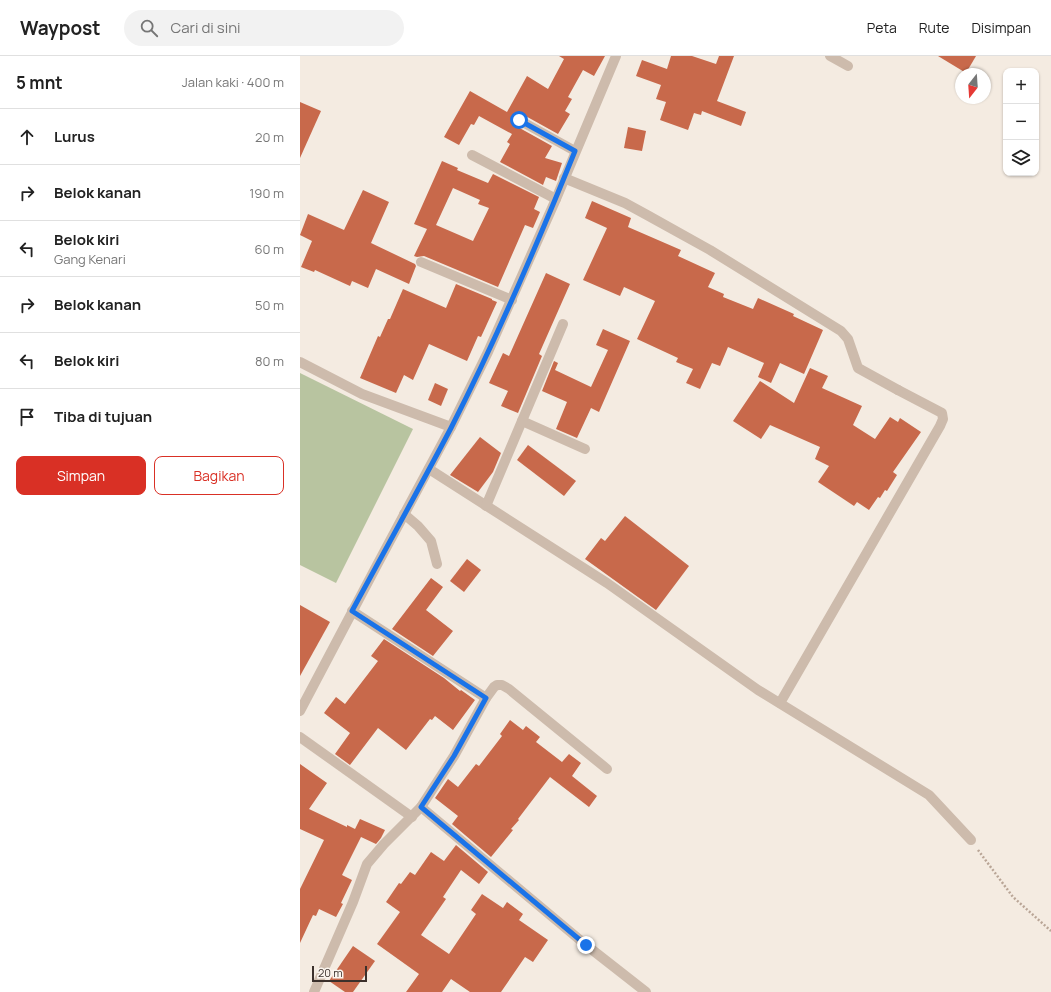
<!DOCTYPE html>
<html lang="id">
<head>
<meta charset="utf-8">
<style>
	:root { --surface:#fff; --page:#f2f2f2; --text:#222; --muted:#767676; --line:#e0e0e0; --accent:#d93025 }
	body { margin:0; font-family:Manrope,sans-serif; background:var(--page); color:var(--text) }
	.controls { position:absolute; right:12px; top:12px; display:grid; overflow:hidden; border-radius:8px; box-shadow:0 1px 3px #0004 }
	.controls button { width:36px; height:36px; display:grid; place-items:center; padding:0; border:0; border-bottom:1px solid var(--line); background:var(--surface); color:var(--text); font:20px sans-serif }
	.compass { position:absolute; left:655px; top:12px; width:36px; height:36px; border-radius:50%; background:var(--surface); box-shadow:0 1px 3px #0004; rotate:197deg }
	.scale { position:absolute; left:12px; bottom:10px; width:55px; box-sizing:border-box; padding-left:4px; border:2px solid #3b302b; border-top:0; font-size:11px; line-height:14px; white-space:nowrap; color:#3b302b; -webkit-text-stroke:3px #fbf5ee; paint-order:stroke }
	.stop { position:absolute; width:12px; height:12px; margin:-9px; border:3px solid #1a73e8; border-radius:50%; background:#fff }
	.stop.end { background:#1a73e8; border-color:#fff; box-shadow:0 1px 4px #0008 }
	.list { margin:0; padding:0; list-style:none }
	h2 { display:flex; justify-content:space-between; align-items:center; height:52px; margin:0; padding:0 16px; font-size:17px }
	h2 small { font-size:13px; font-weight:400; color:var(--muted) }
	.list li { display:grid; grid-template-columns:26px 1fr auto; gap:12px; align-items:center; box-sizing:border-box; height:56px; padding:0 16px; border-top:1px solid var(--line) }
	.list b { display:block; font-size:15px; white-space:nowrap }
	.list p { margin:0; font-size:13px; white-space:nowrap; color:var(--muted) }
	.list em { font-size:13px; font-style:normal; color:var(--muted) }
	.actions { display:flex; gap:8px; padding:12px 16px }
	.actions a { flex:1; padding:9px 0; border:1px solid var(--accent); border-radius:8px; text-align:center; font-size:14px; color:var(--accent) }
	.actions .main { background:var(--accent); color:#fff }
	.icon { flex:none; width:22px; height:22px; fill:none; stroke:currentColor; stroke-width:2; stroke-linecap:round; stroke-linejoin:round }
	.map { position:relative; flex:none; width:751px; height:936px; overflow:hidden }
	header { display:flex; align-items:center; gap:24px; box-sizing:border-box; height:56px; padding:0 20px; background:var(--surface); border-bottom:1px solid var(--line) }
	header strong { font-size:19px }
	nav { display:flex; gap:22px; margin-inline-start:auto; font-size:14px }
	.search { width:280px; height:36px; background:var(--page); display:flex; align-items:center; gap:10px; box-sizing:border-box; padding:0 14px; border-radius:22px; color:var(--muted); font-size:15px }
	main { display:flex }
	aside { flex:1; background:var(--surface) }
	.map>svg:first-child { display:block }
	.green { fill:#b8c4a0 }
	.building { fill:#c8694b; fill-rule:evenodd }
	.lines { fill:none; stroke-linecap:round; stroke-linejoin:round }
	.path { stroke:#b9a596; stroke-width:2.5; stroke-dasharray:2 2; stroke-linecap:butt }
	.lane { stroke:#cdbbac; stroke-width:10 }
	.street { stroke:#cdbbac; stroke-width:10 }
	.route { stroke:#1a73e8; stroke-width:5 }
</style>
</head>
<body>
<header>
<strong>Waypost</strong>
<div class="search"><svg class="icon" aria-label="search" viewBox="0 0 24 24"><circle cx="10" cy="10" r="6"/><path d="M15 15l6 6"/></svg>Cari di sini</div>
<nav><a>Peta</a><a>Rute</a><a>Disimpan</a></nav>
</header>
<main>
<aside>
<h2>5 mnt<small>Jalan kaki · 400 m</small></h2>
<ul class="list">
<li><svg class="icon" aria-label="ahead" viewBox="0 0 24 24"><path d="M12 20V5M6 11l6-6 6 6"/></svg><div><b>Lurus</b></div><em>20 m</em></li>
<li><svg class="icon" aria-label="right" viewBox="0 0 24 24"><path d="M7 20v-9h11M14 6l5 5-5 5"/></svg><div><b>Belok kanan</b></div><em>190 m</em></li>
<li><svg class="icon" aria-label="left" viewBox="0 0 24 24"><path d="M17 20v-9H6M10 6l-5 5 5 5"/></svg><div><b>Belok kiri</b><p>Gang Kenari</p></div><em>60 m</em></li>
<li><svg class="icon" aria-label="right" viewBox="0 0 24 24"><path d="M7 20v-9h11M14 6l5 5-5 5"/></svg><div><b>Belok kanan</b></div><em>50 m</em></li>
<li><svg class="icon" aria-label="left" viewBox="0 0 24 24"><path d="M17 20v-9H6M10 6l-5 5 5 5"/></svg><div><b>Belok kiri</b></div><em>80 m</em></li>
<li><svg class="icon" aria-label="arrive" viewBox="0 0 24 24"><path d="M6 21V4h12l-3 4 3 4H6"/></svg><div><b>Tiba di tujuan</b></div></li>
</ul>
<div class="actions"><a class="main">Simpan</a><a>Bagikan</a></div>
</aside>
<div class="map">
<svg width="751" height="936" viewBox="0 0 751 936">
	<rect width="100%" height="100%" fill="#f4ebe1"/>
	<!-- green -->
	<path class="green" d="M0,317l113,56 -77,154 -36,-18z"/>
	<!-- building -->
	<g class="building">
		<path d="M259,0h46l-11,20 -11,-6 -15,27 4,2 -7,12 5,3 -12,20 -36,-20h-6l-3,3v6l3,3 36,20 -7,12 17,5 -6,18 -10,-4 -3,8 -43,-23 10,-18 -3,-2 5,-8 -33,-18 -5,9 -3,-1 -12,21 -15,-8 26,-46 37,21 20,-36 21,13 16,-30z"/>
		<path d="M371,0h21l24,8 3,-8h15l-17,45 29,11 -5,14 -39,-15 -1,4 -7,-2 -6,17 -28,-10 6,-18 -10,-3 5,-14 -25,-9 6,-16 25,9z"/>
		<path d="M638,0h38l-10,17z"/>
		<path d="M0,46l21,9 -21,47z"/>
		<path d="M328,71l18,4 -4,20 -18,-3z"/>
		<path d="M142,105l16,7 -1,2 31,13 5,-9 46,23 -5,12 6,3 -7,16 -8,-3 -27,62 -74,-31 -7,1 -3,-1 13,-27 -13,-5zM153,132l27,12 -2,4 11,4 -16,33 -37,-16z"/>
		<path d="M63,134l26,12 -18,41 44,21 1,2 -7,18 -33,-15 -8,19 -16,-7 -2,5 -35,-16 -1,2 -13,-5 11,-26 -12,-6 8,-21 36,16z"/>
		<path d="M292,145l39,17 -3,9 53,23 -3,6 37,17 -7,14 16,7 -1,3 30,12 5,-11 36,16 -1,2 30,14 -19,44 -24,-11 -9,20 -13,-6 6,-14 -36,-16 -8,19 -8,-3 -12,26 -14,-6 7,-14 -17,-7 2,-4 -41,-19 18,-38 -31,-14 -4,9 -37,-16 24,-52 -22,-10z"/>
		<path d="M246,217l24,11 -31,70 3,2 -24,57 -17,-7 7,-15 -19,-8 14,-30 6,3z"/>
		<path d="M156,228l36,15v1l5,2 -16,35 -3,-1 -11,25 -38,-17 -16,36 -9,-5 -8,18 -36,-15 18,-42 2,1 8,-18h2l13,-30 43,19z"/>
		<path d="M303,273l27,12 -31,71 -8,-4 -14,30 -21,-9 11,-27 -25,-11 12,-30 4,2 -3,7 36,17 17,-37 -12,-5z"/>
		<path d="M510,312l18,8 -6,12 40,18 -9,19 22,14 15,-22 8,5 2,-4 21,14 -28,40 4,3 -10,16 -2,-1 -5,8 -2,-1 -9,13 -12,-8 -3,4 -36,-24 11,-16 -14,-7 5,-12 -50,-22 -9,14 -28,-18 27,-40 34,22z"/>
		<path d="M135,327l13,6 -7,17 -13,-6z"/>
		<path d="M180,381l21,16 -8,19 -15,20 -28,-17z"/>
		<path d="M228,389l48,36 -12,15 -47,-36z"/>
		<path d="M325,460l64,50 -33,44 -71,-51 16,-21 4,3z"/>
		<path d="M167,503l14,11 -17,22 -14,-11z"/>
		<path d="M131,522l12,9 -17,23 27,21 -20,25 -41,-27z"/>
		<path d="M0,549l30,17 -30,54z"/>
		<path d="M84,583l60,39 16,13 1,-1 14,10 -22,30 -18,-14 -3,4 -2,-1 -24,31 -28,-22 -28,37 -15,-11 15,-21 -26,-20 12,-16 9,7 33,-43 -7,-5z"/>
		<path d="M210,664l13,10 3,-4 14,11 -4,5 26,20 7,-8 12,9 -9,13 25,20 -8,11 -39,-30 -32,42 1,1 -8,9 2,1 -22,27 -39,-33 6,-8 -23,-18 13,-19 10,8 18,-23 3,2 23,-30 -2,-2z"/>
		<path d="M0,708l27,19 -18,26 38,18v-2l8,4 5,-10 25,11 -4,8 -5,6 -15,-7 -19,38 10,5 -11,23 2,1 -7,13 -17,-8 -3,7 -3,-1 -13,28v-54l24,-49 -24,-11z"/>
		<path d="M156,789l32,27 -9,12 -18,-14 -18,27 3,2 -25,36 28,19 27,-40 -5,-4 11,-16 21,14 4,-6 16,12 -4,6 29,20 -15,22 -8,-5 -24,35h-31l-19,-13 -9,13h-36l13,-18 -42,-30 23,-32 -14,-10 13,-19 2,1 9,-12 5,3 16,-23 13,9z"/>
		<path d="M53,890l22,15 -22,31h-8l-16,-11z"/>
	</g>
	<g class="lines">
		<!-- path -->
		<path class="path" d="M678,794l35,47 38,34"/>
		<!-- lane -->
		<g class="lane">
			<path d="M219,64l56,31"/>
			<path d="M121,206l91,38"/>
			<path d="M480,647l160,-277 3,-7 -1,-6 -44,-23"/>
		</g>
		<!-- street -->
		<g class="street">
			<path d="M530,0l18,10"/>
			<path d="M172,99l84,44"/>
			<path d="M264,122l61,25 22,12 63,35 131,81 7,8 10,29 40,22"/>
			<path d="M0,306l62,32 89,33"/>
			<path d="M222,365l63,28"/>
			<path d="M129,413l178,114 151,107 171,105 42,45"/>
			<path d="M186,450l77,-182"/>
			<path d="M104,458l14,12 13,15 6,23"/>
			<path d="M52,555l134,87"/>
			<path d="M0,655l77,-146 74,-138 37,-75 68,-153 60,-143"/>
			<path d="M0,681l112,80"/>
			<path d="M121,751l165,138 60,47"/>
			<path d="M14,936l39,-90 14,-38 17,-20 37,-37 33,-51 32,-58 8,-11 3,-2h5l7,4 98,80"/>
		</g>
	</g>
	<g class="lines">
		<!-- route -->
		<path class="route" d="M219,64l56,31c-38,94 -78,187 -124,277 -32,61 -66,122 -99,183l134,87 -32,58 -33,51 165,138"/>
	</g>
</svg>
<div class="controls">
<button>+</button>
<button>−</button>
<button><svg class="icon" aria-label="layers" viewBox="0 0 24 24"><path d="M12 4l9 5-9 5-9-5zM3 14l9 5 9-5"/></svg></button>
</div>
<svg class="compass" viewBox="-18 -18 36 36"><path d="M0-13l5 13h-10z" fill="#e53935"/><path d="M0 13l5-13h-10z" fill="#767676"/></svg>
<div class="scale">20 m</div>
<div class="stop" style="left:219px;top:64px"></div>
<div class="stop end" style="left:286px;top:889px"></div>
</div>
</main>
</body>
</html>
